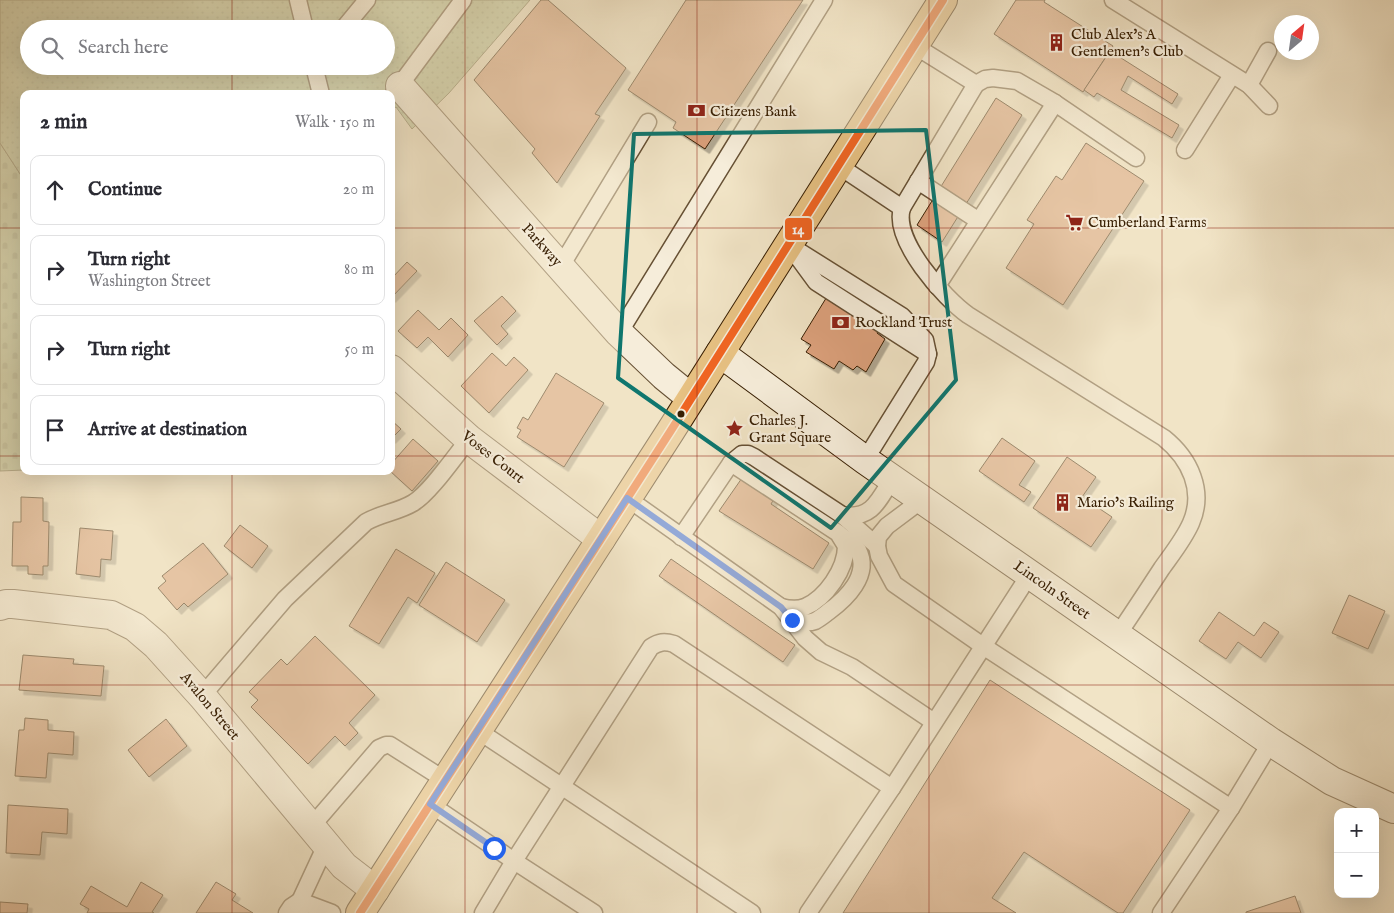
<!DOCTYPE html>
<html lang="en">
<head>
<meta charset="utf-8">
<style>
	:root { --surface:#fff; --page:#f7f7f7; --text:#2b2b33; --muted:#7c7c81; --line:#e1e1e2 }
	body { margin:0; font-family:"IM FELL English",serif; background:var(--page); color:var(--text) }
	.controls { position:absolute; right:15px; bottom:15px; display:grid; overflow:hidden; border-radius:10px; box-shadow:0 5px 20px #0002 }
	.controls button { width:45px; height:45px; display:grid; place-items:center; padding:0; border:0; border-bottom:1px solid var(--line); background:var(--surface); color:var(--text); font:25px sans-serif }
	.compass { position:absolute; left:1274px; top:15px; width:45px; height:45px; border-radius:50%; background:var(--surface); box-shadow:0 5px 20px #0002; rotate:29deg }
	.stop { position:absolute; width:15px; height:15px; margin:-11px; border:4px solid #2563eb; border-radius:50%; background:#fff }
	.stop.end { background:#2563eb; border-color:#fff; box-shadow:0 1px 5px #0008 }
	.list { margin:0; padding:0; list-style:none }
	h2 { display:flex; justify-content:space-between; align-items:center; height:65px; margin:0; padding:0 20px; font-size:21px }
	h2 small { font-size:16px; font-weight:400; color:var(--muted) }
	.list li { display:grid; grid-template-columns:32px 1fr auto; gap:15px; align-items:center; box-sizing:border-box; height:70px; margin:0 10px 10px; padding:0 10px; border:1px solid var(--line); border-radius:10px }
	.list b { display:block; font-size:19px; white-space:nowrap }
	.list p { margin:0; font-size:16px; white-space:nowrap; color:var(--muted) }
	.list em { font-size:16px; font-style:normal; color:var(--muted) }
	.icon { flex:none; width:28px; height:28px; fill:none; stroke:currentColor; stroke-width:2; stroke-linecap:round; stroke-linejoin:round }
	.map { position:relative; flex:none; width:1394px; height:913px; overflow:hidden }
	.search { position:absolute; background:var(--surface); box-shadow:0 5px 20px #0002; left:20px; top:20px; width:375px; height:55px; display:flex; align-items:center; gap:12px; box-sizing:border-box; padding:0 18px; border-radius:28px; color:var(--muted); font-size:19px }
	.panel { position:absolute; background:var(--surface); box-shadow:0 5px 20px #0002; left:20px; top:90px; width:375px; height:385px; border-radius:10px }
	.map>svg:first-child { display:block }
	.cemetery { fill:url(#cemetery-stones); stroke:#7a724c }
	.park { fill:url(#park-dots); stroke:#7a724c; fill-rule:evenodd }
	.building { fill:#da9f7a; stroke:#381f03; filter:url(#shadow) }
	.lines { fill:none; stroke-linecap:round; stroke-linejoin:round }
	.lane-casing { stroke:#665034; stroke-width:19 }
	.street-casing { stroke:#665034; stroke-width:30 }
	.secondary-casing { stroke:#381f03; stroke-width:30 }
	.primary-casing { stroke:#381f03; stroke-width:30 }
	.lane { stroke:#f6edda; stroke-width:16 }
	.street { stroke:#f6edda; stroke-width:28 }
	.secondary { stroke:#f6edda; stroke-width:28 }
	.primary { stroke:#e8c283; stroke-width:28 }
	.bus-1-casing { stroke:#f6edda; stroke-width:11 }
	.bus-1 { stroke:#f26522; stroke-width:8 }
	.route { stroke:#2563eb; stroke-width:6 }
	.marked { fill:none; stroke:#0f766e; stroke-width:4; stroke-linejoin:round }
	.grid { fill:none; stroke:#8f2418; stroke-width:1; stroke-opacity:0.55 }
	.bus-dot { fill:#381f03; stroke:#f6edda; stroke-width:2 }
	.labels { text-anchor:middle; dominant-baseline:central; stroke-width:4.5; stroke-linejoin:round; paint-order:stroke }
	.poi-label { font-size:15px; fill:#381f03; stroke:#f6edda; text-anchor:start }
	.street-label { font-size:15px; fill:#381f03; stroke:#f6edda }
	.line-badge { stroke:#f6edda; stroke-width:2 }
	.badge-label { font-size:14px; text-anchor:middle; font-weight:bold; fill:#fff }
</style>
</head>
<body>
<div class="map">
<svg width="1394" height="913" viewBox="0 0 1394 913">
	<defs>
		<pattern id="cemetery-stones" width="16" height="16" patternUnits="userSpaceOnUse" patternTransform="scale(1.25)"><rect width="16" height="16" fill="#bbc494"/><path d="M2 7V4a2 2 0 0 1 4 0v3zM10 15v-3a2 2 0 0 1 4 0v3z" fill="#a2a87e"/></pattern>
		<pattern id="park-dots" width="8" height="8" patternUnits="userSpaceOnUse" patternTransform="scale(1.25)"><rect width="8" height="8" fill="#bbc494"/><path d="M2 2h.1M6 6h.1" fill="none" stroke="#a2a87e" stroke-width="1.8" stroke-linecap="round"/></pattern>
		<filter id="shadow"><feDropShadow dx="4.5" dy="4.5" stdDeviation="0" flood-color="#0004"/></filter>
	</defs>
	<rect width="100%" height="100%" fill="#f1e4c6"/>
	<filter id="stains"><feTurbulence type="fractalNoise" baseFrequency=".004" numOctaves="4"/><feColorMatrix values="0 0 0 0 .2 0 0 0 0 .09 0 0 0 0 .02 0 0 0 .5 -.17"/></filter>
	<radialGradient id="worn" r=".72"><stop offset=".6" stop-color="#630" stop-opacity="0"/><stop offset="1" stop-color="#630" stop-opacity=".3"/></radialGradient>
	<!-- cemetery -->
	<path class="cemetery" d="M0,143l24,37v290l-24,1z"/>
	<!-- park -->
	<path class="park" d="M0,0h530l-81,93 -37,36 -16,-22 -5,3v-16h-367v86l-24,-37zM29,29h357v37h-357z"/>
	<!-- building -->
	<g class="building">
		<path d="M541,0h7l78,68 -31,46 5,2 -43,67 -25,-30 3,-4 -61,-69z"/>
		<path d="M686,0h117l-98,149 -32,-21 3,-6 -48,-32z"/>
		<path d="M1016,0h29l-1,2 69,44 -30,46 -89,-58z"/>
		<path d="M1110,51l68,43 -6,10 -44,-28 -7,14 58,35 -7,13 -75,-45 -3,4 -10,-7z"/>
		<path d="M996,98l26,17 -80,127 -25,-17z"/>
		<path d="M1086,143l58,38 -81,124 -57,-37 28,-44 -7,-4 29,-44 6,4z"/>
		<path d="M407,262l10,9 -26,27v-23l2,2z"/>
		<path d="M846,281l28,19 -12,16 18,12 -3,5 8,6 -19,33 -9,-6 -4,4 -14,-9 -5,8 -28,-17 5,-7 -10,-6 27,-44 7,3z"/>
		<path d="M502,296l14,15 -15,15 7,8 -11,11 -23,-24z"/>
		<path d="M418,310l21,20 12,-12 17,17 -20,22 -20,-20 -11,11 -19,-17z"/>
		<path d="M492,353l14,13 8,-9 14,13 -39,43 -28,-27z"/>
		<path d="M556,373l48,30 -40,64 -47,-30 4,-7 -4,-2 6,-11 5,3z"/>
		<path d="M391,420l10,9 -10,10z"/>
		<path d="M1002,438l33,23 -16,24 12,7 -7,10 -45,-31z"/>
		<path d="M413,439l25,22 -26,30 -22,-20h1v-7z"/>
		<path d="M1067,457l29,20 -14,20 30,20 -21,30 -58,-39z"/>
		<path d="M742,478l32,21 -3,5 58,39 -16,26 -94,-58z"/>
		<path d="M21,497l22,1v23l6,1 -1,44h-5v9l-15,-1v-8h-16l1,-44h8z"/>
		<path d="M240,525l28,21 -16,22 -28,-22z"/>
		<path d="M80,528l33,3 -2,29 -10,-1 -1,18 -24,-3z"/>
		<path d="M203,543l25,31 -40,33 -4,-4 -7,7 -19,-22 8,-7 -4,-5z"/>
		<path d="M396,549l39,24 -18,30 -9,-6 -29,47 -30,-18z"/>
		<path d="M671,559l124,86 -12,17 -124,-86z"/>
		<path d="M446,562l59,38 -28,42 -58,-37z"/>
		<path d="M1349,595l36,16 -17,38 -36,-16z"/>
		<path d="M1219,612l35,24 10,-14 15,10 -18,26 -23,-16 -12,17 -27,-18z"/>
		<path d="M315,636l60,59 -26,28 9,10 -13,13 -10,-10 -27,28 -57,-57 7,-7 -9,-8 32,-33 6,6z"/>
		<path d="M23,655l51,4 -1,5 31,2 -3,30 -82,-6z"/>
		<path d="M990,680l200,130 -67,103h-5l-94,-61 -32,46 24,15h-173z"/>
		<path d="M25,718l23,2v10l26,2 -1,23 -25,-2 -2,25 -31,-2 4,-46h5z"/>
		<path d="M166,719l21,27 -38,31 -21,-27z"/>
		<path d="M8,805l60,4 -1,25 -25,-2 -2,23 -34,-2z"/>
		<path d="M141,882l22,13 -11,17 2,1h-67l2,-4 -9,-5 11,-18 36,21z"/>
		<path d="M216,882l20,12 -4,6 21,13h-57z"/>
		<path d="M1295,896l6,17h-55v-1z"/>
		<path d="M0,902l28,2 -1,9h-27z"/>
	</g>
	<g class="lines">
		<defs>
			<g id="lane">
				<path d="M298,0l7,29"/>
				<path d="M1113,0l136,85 20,21"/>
				<path d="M343,29l24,-29"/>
				<path d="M915,46l61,38 9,-5 8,-1 24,3 38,22 81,55"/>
				<path d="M314,66l7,28"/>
				<path d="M1249,85l19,-34"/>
				<path d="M394,93l69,-93"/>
				<path d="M1185,150l47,-75"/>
				<path d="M839,166l63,42c-10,32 42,90 66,107l196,123c26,21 41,53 27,85 -7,16 -19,31 -29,45 -15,23 -30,46 -45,68"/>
				<path d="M918,181l61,40"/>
				<path d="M902,208l74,-124"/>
				<path d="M789,245l113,71 23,24 3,14 -2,8 -61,98"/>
				<path d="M794,252l22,30 112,72"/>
				<path d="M561,266l87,-144"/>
				<path d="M937,286l118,-183"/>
				<path d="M619,333l205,-333"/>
				<path d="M731,463l107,70 8,13c0,23 -20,52 -41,61 -8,3 -16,2 -24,0"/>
				<path d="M627,498l154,109 24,31 16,14 31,15 82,55"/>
				<path d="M923,499l-36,27 -9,11 -1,9 2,10 15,28 89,62 248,162"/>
				<path d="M842,515l35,31"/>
				<path d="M681,537l50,-74 11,-9h6l6,3 88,58c30,5 37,-15 51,-38"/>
				<path d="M792,620c7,2 15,4 23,1 4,-2 9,-6 13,-9 18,-13 43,-37 30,-62 -4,-6 -12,-11 -18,-15"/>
				<path d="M202,696l83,-97 81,-77c16,-9 32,-10 47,-19 17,-10 42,-47 56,-64"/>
				<path d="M477,730l275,183"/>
				<path d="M892,788l138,-214"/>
				<path d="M430,804l84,57 80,52"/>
				<path d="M311,827l68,-79 7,-3h4l55,35"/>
				<path d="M326,845l-26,56 32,12"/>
				<path d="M287,913l4,-6 9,-6 1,10"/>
				<path d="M483,913l31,-52 137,-214c8,-5 13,-6 23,-3l218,144 -84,125"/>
				<path d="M1161,913l70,-105 40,-66"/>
			</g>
			<g id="street">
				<path d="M400,86l219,247 45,43 27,22"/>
				<path d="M391,369l78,70 132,100"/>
				<path d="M0,606l6,-2h7l98,11 24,12 21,18 46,51 142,170 31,24"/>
			</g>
			<path id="secondary" d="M720,353l145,107 406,282 61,39 62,28"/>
			<path id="primary" d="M360,913l310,-481 273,-432"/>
		</defs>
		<!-- lane casing -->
		<use href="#lane" class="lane-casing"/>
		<!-- street casing -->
		<use href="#street" class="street-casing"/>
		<!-- secondary casing -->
		<use href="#secondary" class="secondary-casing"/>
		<!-- primary casing -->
		<use href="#primary" class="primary-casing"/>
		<!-- lane -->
		<use href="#lane" class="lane"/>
		<!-- street -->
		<use href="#street" class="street"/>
		<!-- secondary -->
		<use href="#secondary" class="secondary"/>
		<!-- primary -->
		<use href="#primary" class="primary"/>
		<defs>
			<path id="bus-1" d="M360,913l310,-481 273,-432"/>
		</defs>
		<!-- bus-1 casing -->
		<use href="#bus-1" class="bus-1-casing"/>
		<!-- bus-1 -->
		<use href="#bus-1" class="bus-1"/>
	</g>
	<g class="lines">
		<!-- route -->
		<path class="route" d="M494,848l-64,-44 197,-306 154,109 11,13"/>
	</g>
	<!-- marked area -->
	<path d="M0 0H1394V913H0ZM926,130l30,250 -125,148 -213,-150 16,-244z" fill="#f1e4c6" fill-opacity=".55" fill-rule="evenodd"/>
	<path class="marked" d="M926,130l30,250 -125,148 -213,-150 16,-244z"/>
	<!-- grid -->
	<path class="grid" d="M232,0v29M465,0v913M697,0v913M929,0v913M1162,0v913M232,66v28M0,228h24M391,228h1003M0,456h24M391,456h1003M232,471v442M0,685h1394"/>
	<!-- icons -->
	<defs>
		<symbol id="building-bare" viewBox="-9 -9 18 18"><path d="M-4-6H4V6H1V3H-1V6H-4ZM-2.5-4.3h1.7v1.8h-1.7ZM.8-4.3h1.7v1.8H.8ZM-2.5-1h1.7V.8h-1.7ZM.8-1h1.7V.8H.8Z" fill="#8f2418" stroke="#f6edda" stroke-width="2.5" paint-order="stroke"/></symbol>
		<symbol id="bank-bare" viewBox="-9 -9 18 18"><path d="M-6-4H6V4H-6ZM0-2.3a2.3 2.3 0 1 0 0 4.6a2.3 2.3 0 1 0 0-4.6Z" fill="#8f2418" stroke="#f6edda" stroke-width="2.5" paint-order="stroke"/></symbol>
		<symbol id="supermarket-bare" viewBox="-9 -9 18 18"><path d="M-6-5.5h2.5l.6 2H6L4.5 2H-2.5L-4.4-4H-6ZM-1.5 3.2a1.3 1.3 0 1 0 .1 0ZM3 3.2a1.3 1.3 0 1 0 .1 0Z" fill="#8f2418" stroke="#f6edda" stroke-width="2.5" paint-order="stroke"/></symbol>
		<symbol id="sight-bare" viewBox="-9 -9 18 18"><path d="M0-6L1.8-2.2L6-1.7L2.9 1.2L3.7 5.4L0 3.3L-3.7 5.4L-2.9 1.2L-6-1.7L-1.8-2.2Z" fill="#8f2418" stroke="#f6edda" stroke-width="2.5" paint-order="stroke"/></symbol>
	</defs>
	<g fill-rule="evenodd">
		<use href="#building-bare" x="1044" y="30" width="25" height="25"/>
		<use href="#bank-bare" x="684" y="98" width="25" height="25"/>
		<use href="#supermarket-bare" x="1062" y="210" width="25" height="25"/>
		<use href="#bank-bare" x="828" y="310" width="25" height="25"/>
		<use href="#sight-bare" x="722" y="416" width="25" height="25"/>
		<use href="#building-bare" x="1050" y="490" width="25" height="25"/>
	</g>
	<!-- markers -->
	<circle class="bus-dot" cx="681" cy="414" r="4.5"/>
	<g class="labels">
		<!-- poi labels -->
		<g class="poi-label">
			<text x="1071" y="34">Club Alex's A<tspan x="1071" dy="17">Gentlemen's Club</tspan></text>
			<text x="710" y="111">Citizens Bank</text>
			<text x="1088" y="222">Cumberland Farms</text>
			<text x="855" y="322">Rockland Trust</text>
			<text x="749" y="420">Charles J.<tspan x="749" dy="17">Grant Square</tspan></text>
			<text x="1077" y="502">Mario's Railing</text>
		</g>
		<!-- street labels -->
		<g class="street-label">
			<text transform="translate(542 245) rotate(48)">Parkway</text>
			<text transform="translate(493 457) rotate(38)">Voses Court</text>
			<text transform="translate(1052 590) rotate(35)">Lincoln Street</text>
			<text transform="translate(210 706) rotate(50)">Avalon Street</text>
		</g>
	</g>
	<rect class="line-badge" x="784" y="217" width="29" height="24" rx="5" fill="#f26522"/>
	<g class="badge-label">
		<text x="798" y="234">14</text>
	</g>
	<rect width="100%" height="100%" filter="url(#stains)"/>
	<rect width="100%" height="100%" fill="url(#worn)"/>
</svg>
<div class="controls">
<button>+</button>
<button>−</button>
</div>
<svg class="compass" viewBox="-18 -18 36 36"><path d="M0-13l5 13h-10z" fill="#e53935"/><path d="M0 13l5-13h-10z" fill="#7c7c81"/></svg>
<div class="stop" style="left:494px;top:848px"></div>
<div class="stop end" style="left:792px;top:620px"></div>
<div class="search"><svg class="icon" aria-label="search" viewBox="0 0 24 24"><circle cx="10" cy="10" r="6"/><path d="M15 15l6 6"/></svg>Search here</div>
<section class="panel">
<h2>2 min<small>Walk · 150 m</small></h2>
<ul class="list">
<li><svg class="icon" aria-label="ahead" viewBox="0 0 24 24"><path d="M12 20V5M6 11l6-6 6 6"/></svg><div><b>Continue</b></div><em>20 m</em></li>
<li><svg class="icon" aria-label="right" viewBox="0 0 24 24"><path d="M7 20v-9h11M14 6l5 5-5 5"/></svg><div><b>Turn right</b><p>Washington Street</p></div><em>80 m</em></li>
<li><svg class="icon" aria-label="right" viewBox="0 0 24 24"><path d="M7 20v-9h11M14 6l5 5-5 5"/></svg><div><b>Turn right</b></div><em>50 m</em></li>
<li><svg class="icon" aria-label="arrive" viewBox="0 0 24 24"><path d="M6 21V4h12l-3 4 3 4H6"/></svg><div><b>Arrive at destination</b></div></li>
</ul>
</section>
</div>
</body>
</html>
